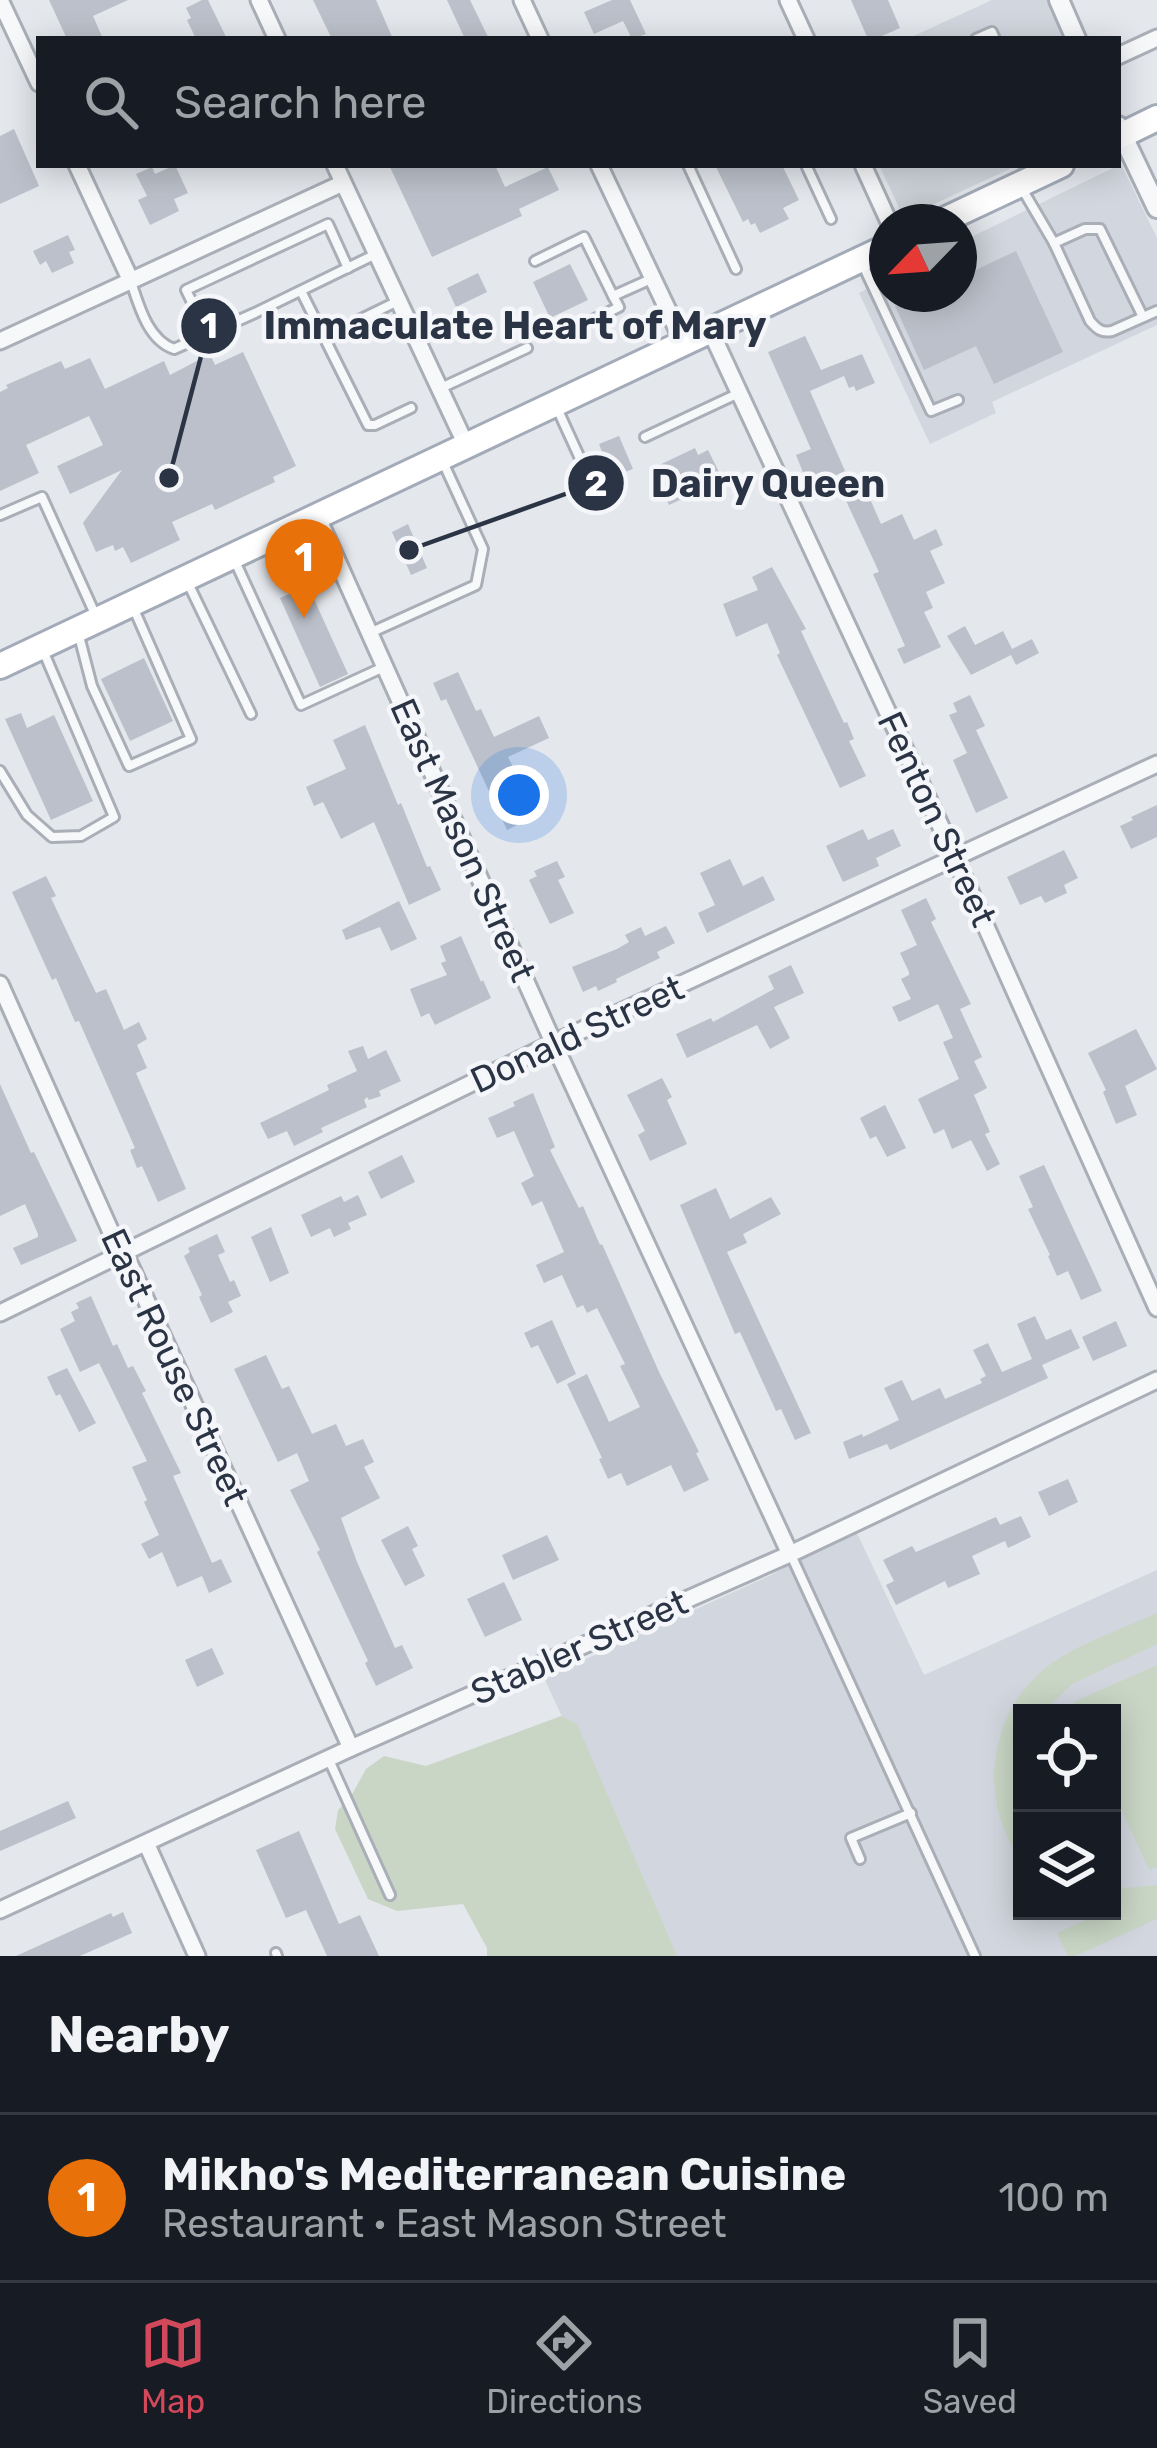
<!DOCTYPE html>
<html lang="en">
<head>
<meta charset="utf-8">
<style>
	:root { --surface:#171b24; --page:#20242c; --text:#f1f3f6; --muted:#9ea1a6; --line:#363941; --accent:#d1495b }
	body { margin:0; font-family:Rubik,sans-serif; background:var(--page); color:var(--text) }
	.controls { position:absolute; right:36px; bottom:36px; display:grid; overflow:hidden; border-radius:0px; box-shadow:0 6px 30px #0003 }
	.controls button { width:108px; height:108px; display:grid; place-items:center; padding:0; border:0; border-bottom:3px solid var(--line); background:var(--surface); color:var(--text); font:60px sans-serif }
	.compass { position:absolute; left:869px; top:204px; width:108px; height:108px; border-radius:50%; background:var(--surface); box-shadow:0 6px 30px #0003; rotate:245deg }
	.you { position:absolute; left:519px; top:795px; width:42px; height:42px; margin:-30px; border:9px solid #fff; border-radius:50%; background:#1a73e8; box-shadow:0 0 0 18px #1a73e833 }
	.badge { display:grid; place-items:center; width:78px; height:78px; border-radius:50%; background:var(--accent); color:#fff; font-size:39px; font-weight:700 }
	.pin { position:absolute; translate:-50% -99px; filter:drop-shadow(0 3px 6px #0008) }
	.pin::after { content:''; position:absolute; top:63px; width:42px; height:36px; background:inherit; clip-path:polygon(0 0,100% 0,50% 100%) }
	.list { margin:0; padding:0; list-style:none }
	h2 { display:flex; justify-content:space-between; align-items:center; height:156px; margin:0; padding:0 48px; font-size:51px }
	h2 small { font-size:39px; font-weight:400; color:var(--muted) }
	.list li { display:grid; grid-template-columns:78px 1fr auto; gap:36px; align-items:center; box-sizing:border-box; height:168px; padding:0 48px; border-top:3px solid var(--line) }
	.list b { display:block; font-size:45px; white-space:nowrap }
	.list p { margin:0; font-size:39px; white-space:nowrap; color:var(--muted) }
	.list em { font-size:39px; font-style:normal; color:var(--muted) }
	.icon { flex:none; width:66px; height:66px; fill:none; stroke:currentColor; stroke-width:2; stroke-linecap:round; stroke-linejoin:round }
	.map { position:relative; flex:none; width:1157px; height:1956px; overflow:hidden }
	.search { position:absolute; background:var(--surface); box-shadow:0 6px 30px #0003; left:36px; right:36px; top:36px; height:132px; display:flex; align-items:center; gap:30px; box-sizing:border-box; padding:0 42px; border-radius:0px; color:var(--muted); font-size:45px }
	.sheet { height:324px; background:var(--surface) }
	nav { display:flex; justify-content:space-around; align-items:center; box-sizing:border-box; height:168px; border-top:3px solid var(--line); background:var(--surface); font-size:33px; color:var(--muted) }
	nav a { display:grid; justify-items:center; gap:6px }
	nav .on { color:var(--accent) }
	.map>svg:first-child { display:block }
	.built { fill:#d2d6de; fill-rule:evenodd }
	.green { fill:#c9d6c5 }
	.building { fill:#bbc0ca }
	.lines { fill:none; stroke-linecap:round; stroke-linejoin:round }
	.service-casing { stroke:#a9aeb7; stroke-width:14 }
	.minor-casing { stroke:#a9aeb7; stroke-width:21 }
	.tertiary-casing { stroke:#a9aeb7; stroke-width:24 }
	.primary-casing { stroke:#a3abb8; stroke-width:30 }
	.service { stroke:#f7f8fa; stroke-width:8 }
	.minor { stroke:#f7f8fa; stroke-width:15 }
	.tertiary { stroke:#f7f8fa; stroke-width:18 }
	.primary { stroke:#fff; stroke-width:24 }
	.labels { text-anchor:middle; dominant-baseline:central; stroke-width:9; stroke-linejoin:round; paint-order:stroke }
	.street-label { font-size:36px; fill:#2b3445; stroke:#f4f6f9 }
	.leader { fill:none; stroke:#2b3445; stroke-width:4.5 }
	.callout-dot { fill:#2b3445; stroke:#f4f6f9; stroke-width:4.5 }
	.mark-label { font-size:36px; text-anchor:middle; font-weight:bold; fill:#fff }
	.callout-label { font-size:39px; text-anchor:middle; font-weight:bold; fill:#2b3445; stroke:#f4f6f9; stroke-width:9; stroke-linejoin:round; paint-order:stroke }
</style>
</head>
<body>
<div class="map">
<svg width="1157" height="1956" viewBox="0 0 1157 1956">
	<rect width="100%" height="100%" fill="#e4e7ec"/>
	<!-- built -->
	<g class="built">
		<path d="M992,0h56l18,39h-159z"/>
		<path d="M1121,164l36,74v87l-165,77 4,11 -66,31 -71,-151 28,-14v15h72v-51z"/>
		<path d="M879,165h139l-114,53z"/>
		<path d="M855,1529l69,146 233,-105v386h-484l-129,-278 227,-103zM1022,1713h90v198h-90z"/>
	</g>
	<!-- green -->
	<g class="green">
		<path d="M1157,1613v31l-85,40 -30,29h-20v147c-48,-62 -32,-155 33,-199 30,-20 69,-33 102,-48z"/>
		<path d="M1157,1665v202l-8,3 -37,-82v-75h-34l-4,-11z"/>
		<path d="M561,1716l16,8 100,232h-190v-8l-24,-44 -66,7 -29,-12 -33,-70 3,-19 12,-12 16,-29 18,-13 42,10z"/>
		<path d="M1157,1885v34l-82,37h-7l-11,-23 43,-20 -3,-2h15v-25l15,2z"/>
	</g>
	<!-- building -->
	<g class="building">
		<path d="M49,0h79l-35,16 10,23h-36z"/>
		<path d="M202,0h6l19,39h-31l-9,-19 4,-2 -5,-10z"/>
		<path d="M313,0h63l17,39h-61z"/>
		<path d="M447,0h23l19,39h-24z"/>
		<path d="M612,0h18l16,34 -14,5 -9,-18 -29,13 -10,-22z"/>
		<path d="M851,0h37l12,28 -25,11h-7z"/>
		<path d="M14,129l25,57 -39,18v-68z"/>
		<path d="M175,165l13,28 -14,6 5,12 -29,14 -12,-25 9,-4 -11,-22 16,-7 3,7z"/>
		<path d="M389,165h106l10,22 43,-20 11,23 -40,19 3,7 -90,41z"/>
		<path d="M715,165h67l17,35 -16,8 6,11 -29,14 -5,-10 -4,2 -3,-6 -5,3z"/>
		<path d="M68,235l7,15 -6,2 5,11 -22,10 -6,-12 -6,4 -7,-14z"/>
		<path d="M1016,251l47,101 -69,32 -18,-38 -52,24 -29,-64 26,-12h38v-16z"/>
		<path d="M570,264l18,36 -38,18 -17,-36z"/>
		<path d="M478,273l9,19 -31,15 -9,-19z"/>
		<path d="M805,336l16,34 41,-16 13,29 -19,8 -2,-5 -5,2 -5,-12 -34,15 35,80 -36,16 -13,-32 15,-6 -43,-97z"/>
		<path d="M243,352l53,114 -23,11 2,5 -60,28 -3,-6 -40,18 8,18 -49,23 -8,-16 -8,4 -2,-6 -17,7 -13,-29 39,-53 -52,24 -13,-28 46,-21 -14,-29 -63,29 13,28 -39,18v-99l8,-4 -2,-3 55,-24 4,8 25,-11 15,31 59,-28 6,14 40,-21 5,11z"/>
		<path d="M619,436l14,33 -21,8 -13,-33z"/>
		<path d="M695,448l3,7 10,-5 15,30 -54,25 -18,-36z"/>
		<path d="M863,483l18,41 21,-10 12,26 22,-11 7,16 -13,6 15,32 -19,9 7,16 -9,4 17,35 -37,17 -7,-15 8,-3 -32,-72 6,-2 -37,-80z"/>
		<path d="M408,524l19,44 -16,7 -19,-43z"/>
		<path d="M772,567l34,62 -5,2 43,92 3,-1 7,17 -5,2 17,35 -26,12 -63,-133 3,-2 -13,-30 -31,14 -13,-33 35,-14 -6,-13z"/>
		<path d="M308,586l40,88 -28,13 -40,-89z"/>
		<path d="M965,626l10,19 28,-14 9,18 20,-10 7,14 -23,12 -5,-10 -40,20 -24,-39z"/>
		<path d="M144,658l29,63 -43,20 -29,-62z"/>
		<path d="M458,672l18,39 5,-2 13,28 45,-21 10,22 -41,19 22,43 -8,4 7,15 -22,11 -61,-131 -5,2 -8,-18z"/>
		<path d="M970,695l15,31 -9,4 32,68 -32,15 -23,-53 14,-7 -18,-38 8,-3 -4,-9z"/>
		<path d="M21,713l6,15 27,-13 39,86 -42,19 -46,-101z"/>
		<path d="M365,725l33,80 3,-2 26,64 3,-1 11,24 -32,15 -35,-83 -33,17 -18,-37 -9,4 -8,-19 40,-18 -13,-29z"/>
		<path d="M1157,805v32l-26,12 -11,-23 13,-6 -2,-3z"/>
		<path d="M863,829l5,11 25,-11 8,17 -25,12 3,8 -36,16 -17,-36z"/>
		<path d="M1064,850l14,28 -14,7 3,8 -22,10 -4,-7 -21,9 -13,-28z"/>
		<path d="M730,859l13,27 20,-10 12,24 -68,33 -9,-20 17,-8 -15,-32z"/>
		<path d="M557,861l8,16 -7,3 16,33 -24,11 -21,-44 8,-4 -3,-5z"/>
		<path d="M46,876l10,20 -5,2 45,95 10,-4 18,41 15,-8 8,17 -10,6 10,23 -11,5 50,116 -28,13 -16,-36 -5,2 -7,-18 5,-2 -56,-127 -4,1 -19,-44 -4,2 -40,-88z"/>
		<path d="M926,898l10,21 -5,3 40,82 -11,5 22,48 -8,4 13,27 -13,7 16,37 -5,2 15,30 -13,7 -16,-31 -19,9 -8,-20 -10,5 -16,-35 41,-20 -16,-37 10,-4 -15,-34 -39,18 -7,-15 19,-8 -10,-20 8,-4v-3l-9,-19 17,-8 -16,-35z"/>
		<path d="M399,901l18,38 -26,12 -11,-24 -34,13 -4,-10z"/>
		<path d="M666,926l9,17 -18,9 3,6 -44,21 1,3 -19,9 -2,-5 -13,6 -11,-25 45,-18 12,-7 -4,-7 16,-8 4,9z"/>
		<path d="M461,936l20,46 2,-2 8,18 -56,27 -6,-12 -8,4 -11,-28 37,-14 -6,-12 5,-2 -6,-15z"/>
		<path d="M791,965l13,28 -30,14 16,31 -20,11 -13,-24 -70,33 -11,-24 35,-16 2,4 61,-33 -6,-13z"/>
		<path d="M1136,1029l21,40 -32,17 12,29 -21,9 -13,-32 3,-2 -18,-37z"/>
		<path d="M363,1046l5,13 18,-9 15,31 -22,10 2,5 -12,4 -2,-3 -3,3 3,7 -46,21 2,4 -29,14 -7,-15 -19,8 -8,-16 69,-33 -2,-5 30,-14 -9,-20z"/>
		<path d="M662,1078l10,19 -5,3 20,44 -37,17 -12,-26 7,-4 -18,-36z"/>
		<path d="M0,1084l31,69 3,-1 43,89 -56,24 -8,-17 25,-11v-3l-13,-30 -25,12z"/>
		<path d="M533,1093l22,54 -5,3 29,58 4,-2 17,39 2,-1 58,130 39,78 -3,1 13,27 -25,12 -13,-27 -44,21 -6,-13 -13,6 -9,-20 3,-1 -35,-74 20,-10 22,48 31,-15 -20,-41 5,-2 -28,-56 -10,5 -4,-8 -6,3 -15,-33 -18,8 -8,-18 28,-13 -22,-51 -10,5 -11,-23 13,-7 -20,-45 -17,7 -9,-20 27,-12 -2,-4z"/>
		<path d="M885,1105l21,43 -19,9 -11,-21 -6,3 -10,-21z"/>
		<path d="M402,1155l13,27 -34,17 -13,-27z"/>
		<path d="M1044,1165l58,126 -21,9 -13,-29 -11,5 -9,-20 2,-1 -22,-46 5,-2 -14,-31z"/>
		<path d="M716,1188l14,31 41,-22 10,17 -38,20 4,9 -20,9 84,181 -16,7 -14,-31 -5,2 -36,-79 -5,2 -55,-129z"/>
		<path d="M358,1195l9,20 -19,8 3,6 -17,8 -4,-9 -19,9 -10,-22 40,-19 3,6z"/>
		<path d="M271,1227l18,46 -19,9 -19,-45z"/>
		<path d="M217,1234l8,18 -7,3 12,27 4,-2 7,16 -13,6 5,10 -22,11 -12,-26 3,-2 -18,-39 6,-4 -2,-4z"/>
		<path d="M91,1296l22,50 4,-2 11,24 5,-2 13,25 -4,2 39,80 -8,3 39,87 9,-4 11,23 -23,11 -7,-17 -25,11 -15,-35 -13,7 -8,-15 18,-9 -15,-33 3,-2 -15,-33 15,-6 -48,-98 -19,9 -20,-43 15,-8 -4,-9 8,-4 -3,-5z"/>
		<path d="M1035,1316l11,24 25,-11 9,19 -38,17 6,13 -158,72 -3,-6 -38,15 -6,-17 19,-8 1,3 36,-17 -15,-32 18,-8 10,21 28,-13 5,11 37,-16 -2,-4 6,-3 -13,-26 15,-7 14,29 30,-13 -15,-35z"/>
		<path d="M552,1320l24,54 -19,10 -19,-39 -7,3 -7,-15z"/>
		<path d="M1116,1321l11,25 -34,15 -11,-24z"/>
		<path d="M266,1355l16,34 7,-3 23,48 24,-10 10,22 17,-7 11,23 -10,5 16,31 -39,20 16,44 38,86 7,-3 11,23 -37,18 -11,-23 3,-2 -51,-109 3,-2 -30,-60 19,-9 -12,-28 -19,9 -44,-93z"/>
		<path d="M67,1368l29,55 -17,9 -19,-38 -4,2 -9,-19z"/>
		<path d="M1068,1479l10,23 -29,14 -11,-24z"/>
		<path d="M1021,1516l10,21 -23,11 -3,-7 -33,15 8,18 -32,14 -3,-7 -49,24 -10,-20 8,-4 -11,-21 29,-14 4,6 80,-35 4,8z"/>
		<path d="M408,1526l10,20 -6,3 13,27 -20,10 -24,-46z"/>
		<path d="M547,1535l12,25 -46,20 -11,-25z"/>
		<path d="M504,1582l18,38 -37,17 -18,-38z"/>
		<path d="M212,1648l12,26 -27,13 -12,-27z"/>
		<path d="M68,1801l8,17 -76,33v-20z"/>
		<path d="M299,1831l40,93 21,-9 19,41h-52l-21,-46 -20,8 -30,-68z"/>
		<path d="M123,1912l9,21 -52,23h-64l95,-43 2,4z"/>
	</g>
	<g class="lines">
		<defs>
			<g id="service">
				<path d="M976,39l16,-7 3,7"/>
				<path d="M688,165l48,104"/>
				<path d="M806,165l25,54"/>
				<path d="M1021,187l33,56 36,78c7,8 11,12 22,10l45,-20"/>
				<path d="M1054,243l31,-14h15l43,88"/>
				<path d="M535,261l49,-24 29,59"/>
				<path d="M861,261l70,150 27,-11"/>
				<path d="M131,282c8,24 17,58 43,67l81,-36 121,-59"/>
				<path d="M301,291l67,134h7l36,-17"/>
				<path d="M208,335l-22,-45 142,-66 20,44"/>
				<path d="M562,335l57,-28 -6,-11 38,-17"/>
				<path d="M326,336l72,-35"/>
				<path d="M441,388l86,-40"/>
				<path d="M556,406l33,72"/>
				<path d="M645,437l94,-44"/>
				<path d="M0,515l42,-18 53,117"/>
				<path d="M234,559l67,146 85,-39"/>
				<path d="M187,581l64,133"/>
				<path d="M78,632l14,54 37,80 62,-27 -58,-132"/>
				<path d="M372,632l104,-47 7,-36 -41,-89"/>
				<path d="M0,771l27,44 25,22 29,-1 33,-19 -72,-169"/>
				<path d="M791,1555l184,401"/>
				<path d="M329,1760l61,135"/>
				<path d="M860,1859l-9,-21 60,-25"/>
				<path d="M276,1953l1,3"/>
			</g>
			<g id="minor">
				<path d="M0,0l39,83"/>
				<path d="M259,0l18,39"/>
				<path d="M522,0l18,39"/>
				<path d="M788,0l18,39"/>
				<path d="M1118,56l39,-18"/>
				<path d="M77,165l54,116"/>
				<path d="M335,165l132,282"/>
				<path d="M599,165l85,179"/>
				<path d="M863,165l26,57"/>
				<path d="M711,332l237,510 209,466"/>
				<path d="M0,341l343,-158"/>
				<path d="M318,518l231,515 241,521"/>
				<path d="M0,984l115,257 10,13 226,494"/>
				<path d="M0,1313l554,-270 603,-279"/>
				<path d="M147,1845l50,111"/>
				<path d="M0,1910l351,-162 439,-194 367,-174"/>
			</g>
			<g id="tertiary">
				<path d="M1059,0l17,39"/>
				<path d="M1118,126l39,82"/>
			</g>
			<g id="primary">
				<path d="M1118,137l39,-19"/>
				<path d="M940,222l121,-57"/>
				<path d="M0,666l887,-419"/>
			</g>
		</defs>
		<!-- service casing -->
		<use href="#service" class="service-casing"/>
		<!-- minor casing -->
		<use href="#minor" class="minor-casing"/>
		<!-- tertiary casing -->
		<use href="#tertiary" class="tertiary-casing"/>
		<!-- primary casing -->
		<use href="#primary" class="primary-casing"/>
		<!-- service -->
		<use href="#service" class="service"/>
		<!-- minor -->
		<use href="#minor" class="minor"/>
		<!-- tertiary -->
		<use href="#tertiary" class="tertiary"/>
		<!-- primary -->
		<use href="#primary" class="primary"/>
	</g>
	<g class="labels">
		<!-- street labels -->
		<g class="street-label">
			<text transform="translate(937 819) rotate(65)">Fenton Street</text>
			<text transform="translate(463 840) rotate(66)">East Mason Street</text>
			<text transform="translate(577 1034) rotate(-25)">Donald Street</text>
			<text transform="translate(175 1367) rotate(65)">East Rouse Street</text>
			<text transform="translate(579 1647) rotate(-24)">Stabler Street</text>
		</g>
	</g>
	<!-- callouts -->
	<path class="leader" d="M169 478L209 326M409 550L596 483"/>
	<g class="callout-dot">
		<circle cx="169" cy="478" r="12"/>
		<circle cx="409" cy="550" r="12"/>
		<circle cx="209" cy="326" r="30"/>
		<circle cx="596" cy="483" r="30"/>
	</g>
	<g class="mark-label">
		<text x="209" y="338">1</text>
		<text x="596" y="496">2</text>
	</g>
	<g class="callout-label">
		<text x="515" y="339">Immaculate Heart of Mary</text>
		<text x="768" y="497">Dairy Queen</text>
	</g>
</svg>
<div class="controls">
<button><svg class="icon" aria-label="locate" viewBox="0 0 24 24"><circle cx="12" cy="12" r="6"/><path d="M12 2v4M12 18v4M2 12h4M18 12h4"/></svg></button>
<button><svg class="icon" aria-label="layers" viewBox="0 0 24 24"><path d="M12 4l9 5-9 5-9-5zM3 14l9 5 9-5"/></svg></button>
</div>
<svg class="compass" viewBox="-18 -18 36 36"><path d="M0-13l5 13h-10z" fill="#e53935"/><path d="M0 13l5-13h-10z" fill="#9ea1a6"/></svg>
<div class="you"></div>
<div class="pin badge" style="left:304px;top:618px;background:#e8710a">1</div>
<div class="search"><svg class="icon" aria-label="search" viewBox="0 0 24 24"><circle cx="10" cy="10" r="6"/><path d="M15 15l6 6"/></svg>Search here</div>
</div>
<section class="sheet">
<h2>Nearby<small></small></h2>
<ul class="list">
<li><span class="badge" style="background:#e8710a">1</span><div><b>Mikho's Mediterranean Cuisine</b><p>Restaurant · East Mason Street</p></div><em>100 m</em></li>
</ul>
</section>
<nav>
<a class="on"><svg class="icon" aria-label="map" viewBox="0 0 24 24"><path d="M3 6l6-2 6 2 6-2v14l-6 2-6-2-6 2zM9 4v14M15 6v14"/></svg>Map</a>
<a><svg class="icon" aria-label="directions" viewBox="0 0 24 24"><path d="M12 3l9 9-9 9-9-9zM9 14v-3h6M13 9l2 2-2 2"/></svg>Directions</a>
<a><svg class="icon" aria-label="saved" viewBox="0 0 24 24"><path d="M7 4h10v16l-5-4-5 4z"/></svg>Saved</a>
</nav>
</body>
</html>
